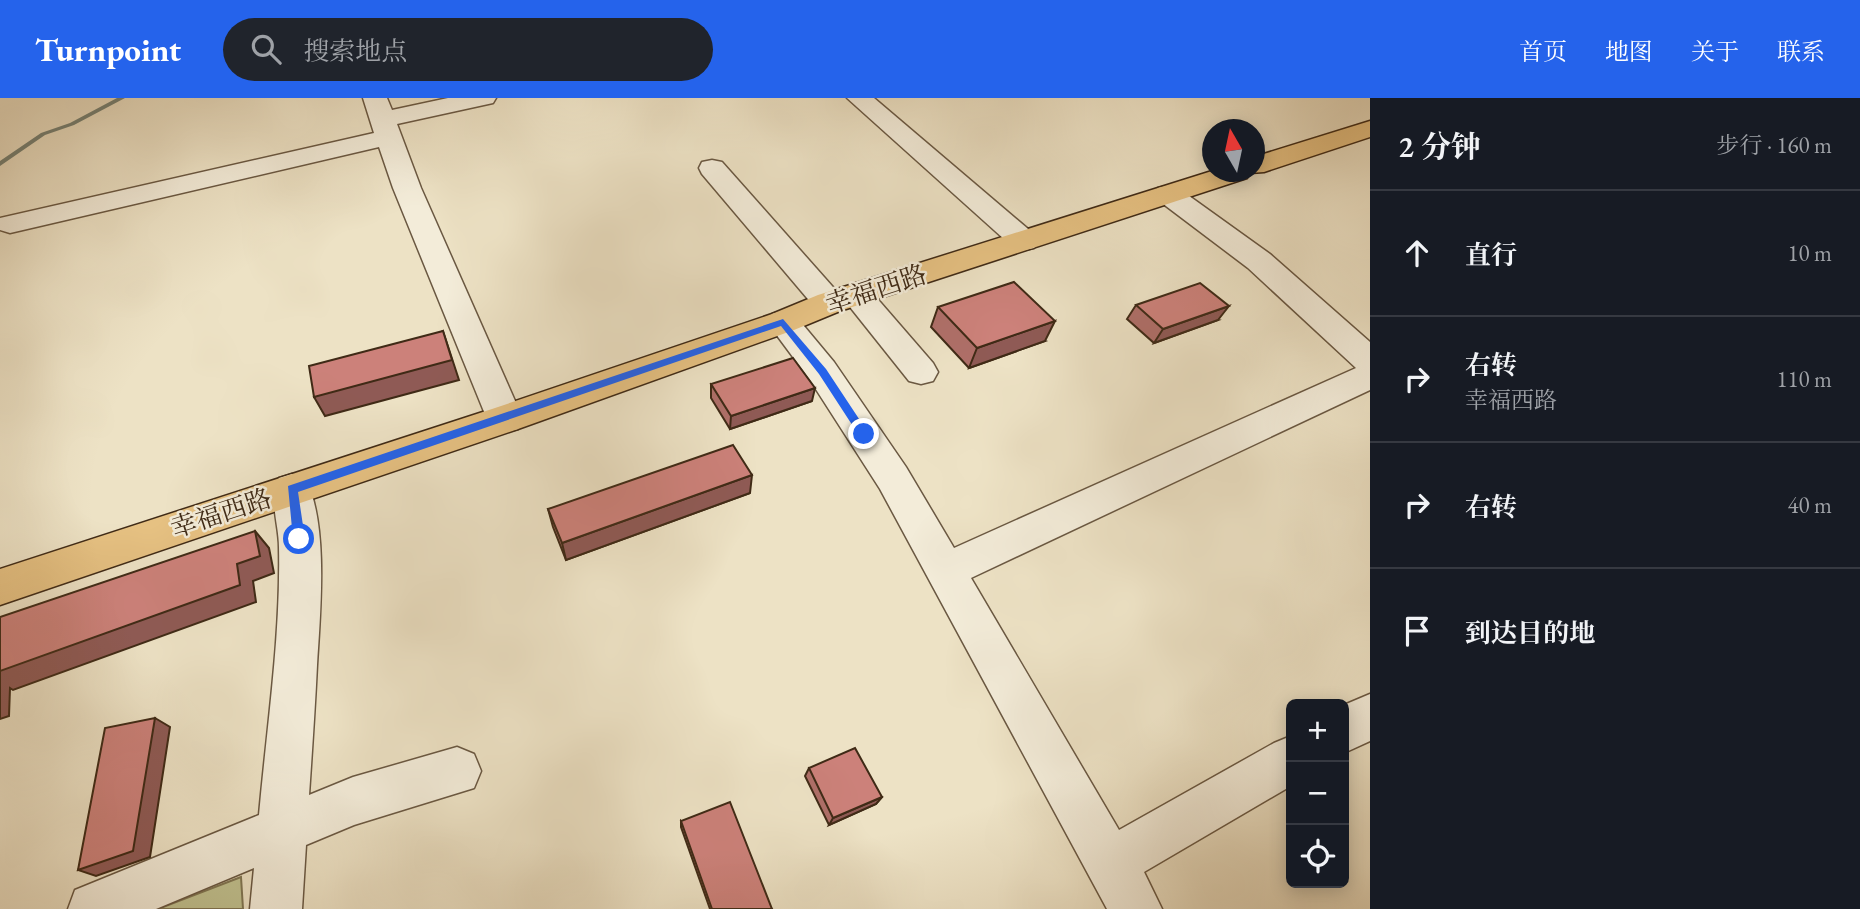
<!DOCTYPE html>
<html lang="zh">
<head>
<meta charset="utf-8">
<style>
	:root { --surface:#171b24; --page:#20242c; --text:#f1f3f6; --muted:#9ea1a6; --line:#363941; --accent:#2563eb }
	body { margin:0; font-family:"EB Garamond","Noto Serif SC",serif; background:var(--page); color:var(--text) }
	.controls { position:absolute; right:21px; bottom:21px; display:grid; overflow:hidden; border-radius:10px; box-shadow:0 4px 18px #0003 }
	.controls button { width:63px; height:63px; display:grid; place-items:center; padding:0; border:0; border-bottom:2px solid var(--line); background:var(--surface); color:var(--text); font:35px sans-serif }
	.compass { position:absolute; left:1202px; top:21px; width:63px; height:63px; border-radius:50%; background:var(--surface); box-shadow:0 4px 18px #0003; rotate:351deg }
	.stop { position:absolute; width:21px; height:21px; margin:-16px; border:5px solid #2563eb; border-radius:50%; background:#fff }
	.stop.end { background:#2563eb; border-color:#fff; box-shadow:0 2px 7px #0008 }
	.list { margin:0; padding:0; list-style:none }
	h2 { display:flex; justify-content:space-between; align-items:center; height:91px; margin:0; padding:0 28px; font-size:30px }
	h2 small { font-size:23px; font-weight:400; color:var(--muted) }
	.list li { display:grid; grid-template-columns:46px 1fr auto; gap:21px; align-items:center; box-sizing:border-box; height:126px; padding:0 28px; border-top:2px solid var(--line) }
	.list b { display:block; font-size:26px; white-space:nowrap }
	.list p { margin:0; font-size:23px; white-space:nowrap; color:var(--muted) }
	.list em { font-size:23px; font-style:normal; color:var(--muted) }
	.icon { flex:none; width:38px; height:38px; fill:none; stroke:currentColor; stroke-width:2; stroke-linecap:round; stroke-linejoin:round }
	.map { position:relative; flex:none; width:1370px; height:811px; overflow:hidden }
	header { display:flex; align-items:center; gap:42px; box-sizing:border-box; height:98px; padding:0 35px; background:var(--accent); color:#fff }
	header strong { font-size:33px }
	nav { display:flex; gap:38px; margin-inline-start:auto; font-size:24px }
	.search { width:490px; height:63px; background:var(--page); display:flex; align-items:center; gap:18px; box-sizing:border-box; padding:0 24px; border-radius:38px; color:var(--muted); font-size:26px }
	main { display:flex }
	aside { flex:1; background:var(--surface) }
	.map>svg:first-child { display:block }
	.green { fill:#c0c190; stroke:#807653; stroke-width:2 }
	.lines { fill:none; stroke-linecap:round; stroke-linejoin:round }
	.stream { fill:#758276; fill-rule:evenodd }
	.minor-casing { stroke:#6a5842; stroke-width:3 }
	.major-casing { stroke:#3f2a16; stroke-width:3 }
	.minor { fill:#f3ecd9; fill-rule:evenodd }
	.major { fill:#e6c182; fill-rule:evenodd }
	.wall { fill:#af6f69; stroke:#3f2a16; stroke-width:2 }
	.shaded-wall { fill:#8f5a55; stroke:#3f2a16; stroke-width:2 }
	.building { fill:#cc817a; stroke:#3f2a16; stroke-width:2 }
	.route { fill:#2563eb }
	.labels { text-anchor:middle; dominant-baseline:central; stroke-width:5; stroke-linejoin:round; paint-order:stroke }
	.street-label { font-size:26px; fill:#3f2a16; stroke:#f3ecd9 }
</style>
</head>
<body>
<header>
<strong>Turnpoint</strong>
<div class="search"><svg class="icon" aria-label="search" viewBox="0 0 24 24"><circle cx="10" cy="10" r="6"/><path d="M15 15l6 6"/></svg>搜索地点</div>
<nav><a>首页</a><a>地图</a><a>关于</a><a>联系</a></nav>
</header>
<main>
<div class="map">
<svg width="1370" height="811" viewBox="0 0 1370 811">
	<rect width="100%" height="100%" fill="#ede2c5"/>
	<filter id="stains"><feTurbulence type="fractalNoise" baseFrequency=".00286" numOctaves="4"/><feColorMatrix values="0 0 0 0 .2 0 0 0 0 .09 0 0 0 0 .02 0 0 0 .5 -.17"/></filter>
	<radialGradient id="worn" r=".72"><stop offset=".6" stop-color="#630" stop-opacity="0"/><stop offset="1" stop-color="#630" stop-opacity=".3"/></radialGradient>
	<!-- green -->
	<path class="green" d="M241,779l2,32h-85z"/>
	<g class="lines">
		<!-- stream -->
		<path class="stream" d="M117,0h8l-51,27 -29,10 -45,31v-5l41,-28 29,-10z"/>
		<defs>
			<g id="minor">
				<path d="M363,0h24l5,12 56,-12h48l-3,5 -96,21 24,64 102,231 -5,10 -13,3 -13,-3 -5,-10 -94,-231 -14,-41 -369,86 -10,-3v-12l374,-85z"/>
				<path d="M847,0h27l160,136 5,7 -5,7 -10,2 -10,-2z"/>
				<path d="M712,62l10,2 118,133 5,8 -5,8 -11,3 -11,-3 -116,-137 -3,-6 3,-6z"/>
				<path d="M1168,88l10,2 92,66 100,88v48l-399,188 148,252 155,-87 17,-7v50l-147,86 18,37h-55l-227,-420 -70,-109 -43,-58 5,-8 11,-3 11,3 40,48 72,105 48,81 402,-180 -108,-100 -90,-68 -4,-6 4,-6z"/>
				<path d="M857,187l11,3 65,75 5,9 -5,9 -12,3 -12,-3 -63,-79 -5,-7 5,-7z"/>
				<path d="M292,376l13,4c24,45 15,136 12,187 -2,43 -5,86 -8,130l44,-18 104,-30 17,7 7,17 -7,17 -120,37 -48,20 -4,64h-52l4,-41 -98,41h-88l7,-19 184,-75c8,-89 22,-179 20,-268 0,-23 -11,-49 0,-69z"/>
				<path d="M1370,596v47l-26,12v-48z"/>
			</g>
			<path id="major" d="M1370,23v16l-106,35 -14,1 -3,5 -407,133 -46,19 -276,99 -518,176v-36l492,-160 280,-95 46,-19 394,-124 42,1v-15z"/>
		</defs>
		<!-- minor casing -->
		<use href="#minor" class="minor-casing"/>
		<!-- major casing -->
		<use href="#major" class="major-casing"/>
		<!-- minor -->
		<use href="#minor" class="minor"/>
		<!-- major -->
		<use href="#major" class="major"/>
	</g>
	<!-- wall -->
	<g class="wall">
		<path d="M1136,207l82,15 -64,23 -27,-24z"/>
		<path d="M938,209l107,34 -76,27 -38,-41z"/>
		<path d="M711,286l101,17 -82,28 -19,-31z"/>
		<path d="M750,395l-184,67 -13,-33 -5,-18z"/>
		<path d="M809,670l73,29 -6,7 -47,21 -24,-49z"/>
		<path d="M681,723l91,88h-62l-29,-82z"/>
	</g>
	<!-- shaded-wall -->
	<g class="shaded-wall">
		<path d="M1229,208l-11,14 -64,23 9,-14z"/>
		<path d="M1055,223l-10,20 -76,27 8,-20z"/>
		<path d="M443,233l16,49 -134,36 -11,-19z"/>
		<path d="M815,290l-3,13 -82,28 1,-13z"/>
		<path d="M752,377l-2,18 -184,67 -4,-17z"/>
		<path d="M255,433l14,17 5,25 -21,8 3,21 -243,88 -3,-2 -1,28 -9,3v-53l237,-102z"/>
		<path d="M155,620l15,9 -20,130 -54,19 -18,-6z"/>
		<path d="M882,699l-6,7 -47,21 4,-7z"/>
	</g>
	<!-- building -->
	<g class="building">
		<path d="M1014,184l41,39 -78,27 -39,-41z"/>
		<path d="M1200,185l29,23 -66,23 -27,-24z"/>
		<path d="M443,233l9,29 -138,37 -5,-31z"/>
		<path d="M793,260l22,30 -84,28 -20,-32z"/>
		<path d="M733,347l19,30 -190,68 -14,-34z"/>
		<path d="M255,433l5,25 -23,8 3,21 -240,86v-54z"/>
		<path d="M155,620l-22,133 -55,19 27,-142z"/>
		<path d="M855,650l27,49 -49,21 -24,-50z"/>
		<path d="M730,704l42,107h-60l-31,-88z"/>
	</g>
	<!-- route -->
	<path class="route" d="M783,221l43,50 41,62v6h-7l-41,-63 -38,-48 -483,166 7,47 -6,5 -6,-5 -5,-53z"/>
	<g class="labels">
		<!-- street labels -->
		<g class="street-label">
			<text transform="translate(876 191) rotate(-18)">幸福西路</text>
			<text transform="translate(221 415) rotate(-18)">幸福西路</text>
		</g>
	</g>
	<rect width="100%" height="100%" filter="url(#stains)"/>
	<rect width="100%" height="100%" fill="url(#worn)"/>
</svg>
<div class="controls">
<button>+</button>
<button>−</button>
<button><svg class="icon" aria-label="locate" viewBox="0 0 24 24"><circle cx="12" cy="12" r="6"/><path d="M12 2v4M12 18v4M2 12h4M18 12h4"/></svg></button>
</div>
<svg class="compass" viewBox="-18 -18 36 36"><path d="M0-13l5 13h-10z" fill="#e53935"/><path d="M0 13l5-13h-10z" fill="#9ea1a6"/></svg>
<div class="stop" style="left:299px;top:441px"></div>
<div class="stop end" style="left:864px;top:336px"></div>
</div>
<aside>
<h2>2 分钟<small>步行 · 160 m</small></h2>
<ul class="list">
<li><svg class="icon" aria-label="ahead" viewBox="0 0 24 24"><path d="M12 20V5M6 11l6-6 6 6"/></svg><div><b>直行</b></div><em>10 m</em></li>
<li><svg class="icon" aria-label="right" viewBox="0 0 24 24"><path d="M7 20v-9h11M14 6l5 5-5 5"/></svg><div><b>右转</b><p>幸福西路</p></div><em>110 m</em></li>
<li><svg class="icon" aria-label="right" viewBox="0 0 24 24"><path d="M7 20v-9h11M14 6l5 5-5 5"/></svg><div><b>右转</b></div><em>40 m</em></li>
<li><svg class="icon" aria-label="arrive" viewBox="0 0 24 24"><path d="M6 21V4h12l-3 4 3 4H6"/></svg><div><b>到达目的地</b></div></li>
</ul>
</aside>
</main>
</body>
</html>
